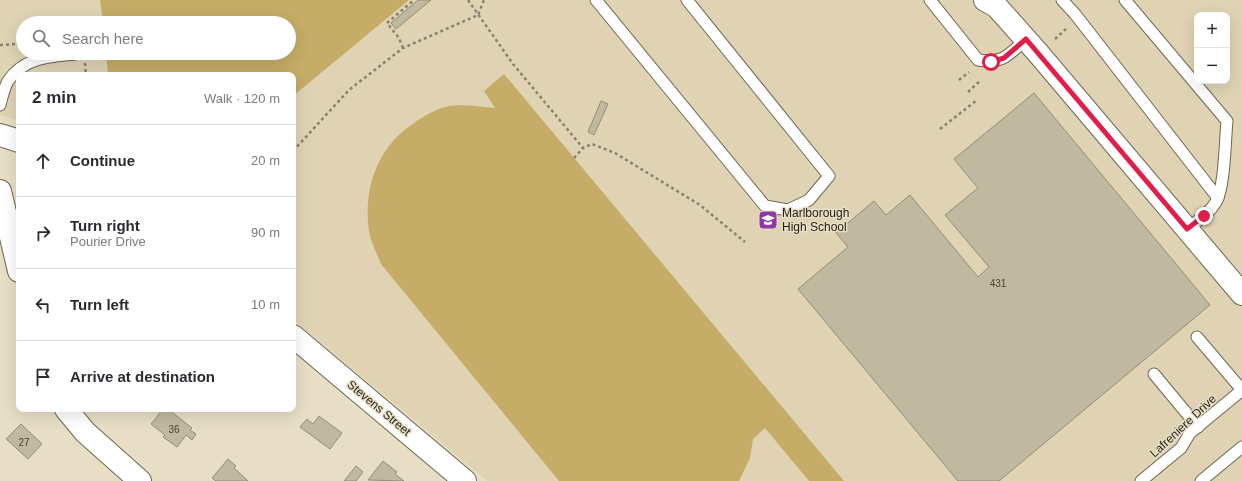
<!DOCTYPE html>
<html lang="en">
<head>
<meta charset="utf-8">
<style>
	:root { --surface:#fff; --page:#f7f7f7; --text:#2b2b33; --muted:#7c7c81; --line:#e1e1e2 }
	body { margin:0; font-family:Helvetica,sans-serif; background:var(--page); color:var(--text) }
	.controls { position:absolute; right:12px; top:12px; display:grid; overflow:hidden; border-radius:8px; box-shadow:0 4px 16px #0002 }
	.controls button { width:36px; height:36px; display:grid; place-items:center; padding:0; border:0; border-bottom:1px solid var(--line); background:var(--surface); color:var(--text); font:20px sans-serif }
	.stop { position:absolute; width:12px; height:12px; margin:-9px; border:3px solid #e11d48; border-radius:50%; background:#fff }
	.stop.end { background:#e11d48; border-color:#fff; box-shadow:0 1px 4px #0008 }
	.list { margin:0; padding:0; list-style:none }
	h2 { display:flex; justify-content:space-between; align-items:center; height:52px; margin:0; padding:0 16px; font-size:17px }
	h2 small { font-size:13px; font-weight:400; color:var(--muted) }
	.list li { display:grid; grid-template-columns:26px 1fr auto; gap:12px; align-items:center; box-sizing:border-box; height:72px; padding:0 16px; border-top:1px solid var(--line) }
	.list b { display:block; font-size:15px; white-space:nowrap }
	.list p { margin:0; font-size:13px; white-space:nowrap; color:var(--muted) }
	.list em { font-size:13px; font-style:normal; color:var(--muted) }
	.icon { flex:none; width:22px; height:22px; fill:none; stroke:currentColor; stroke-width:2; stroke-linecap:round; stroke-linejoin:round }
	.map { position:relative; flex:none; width:1242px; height:481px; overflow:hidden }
	.search { position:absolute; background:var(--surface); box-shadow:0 4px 16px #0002; left:16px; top:16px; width:280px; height:44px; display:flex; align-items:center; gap:10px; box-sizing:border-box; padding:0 14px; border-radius:22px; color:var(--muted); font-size:15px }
	.panel { position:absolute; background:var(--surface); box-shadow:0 4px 16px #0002; left:16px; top:72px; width:280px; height:340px; border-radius:8px }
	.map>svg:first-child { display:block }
	.built { fill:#dfd3b4; fill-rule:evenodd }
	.green { fill:#c5ac67 }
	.building { fill:#c1b8a0; stroke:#958d76 }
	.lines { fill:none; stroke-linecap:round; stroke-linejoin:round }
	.service-casing { stroke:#6e6650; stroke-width:13 }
	.minor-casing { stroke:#6e6650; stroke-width:24 }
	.tertiary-casing { stroke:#6e6650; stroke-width:24 }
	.path { stroke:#888270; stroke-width:2.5; stroke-dasharray:3 3; stroke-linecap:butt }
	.service { stroke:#fff; stroke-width:11 }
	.minor { stroke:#fff; stroke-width:22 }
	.tertiary { stroke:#fff; stroke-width:22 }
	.route { stroke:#e11d48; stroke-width:5 }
	.labels { text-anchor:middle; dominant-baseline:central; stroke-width:3; stroke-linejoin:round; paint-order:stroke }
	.number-label { font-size:10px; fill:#484437 }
	.poi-label { font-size:12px; fill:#201d14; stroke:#e7dec5; text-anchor:start }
	.street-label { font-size:12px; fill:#201d14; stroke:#e7dec5 }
</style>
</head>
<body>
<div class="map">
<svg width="1242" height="481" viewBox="0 0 1242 481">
	<rect width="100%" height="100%" fill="#e7dec5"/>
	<!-- built -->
	<path class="built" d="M0,0h1242v481h-755l-194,-162v-244h-274v45l-19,-5zM1197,15h30v66h-30zM23,23h266v30h-266z"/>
	<!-- green -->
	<g class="green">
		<path d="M100,0h309l-116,96v-21h-185l-2,-22h183v-30h-186z"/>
		<path d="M504,74l340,407h-35l-44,-53 -12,11 -3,19 -11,23h-180l-178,-217c-4,-10 -10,-22 -12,-32 -6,-43 8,-85 45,-109 10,-7 23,-15 36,-17 15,-2 30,1 45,2l-11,-17z"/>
	</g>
	<!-- building -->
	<g class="building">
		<path d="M418,0h13l-35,29 -5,-6z"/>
		<path d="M1034,93l176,212 -211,176h-41l-160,-192 50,-42 -12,-14 38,-32 12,14 24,-20 68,82 11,-10 -44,-52 33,-27 -24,-29z"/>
		<path d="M601,101l7,3 -14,31 -6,-3z"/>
		<path d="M163,409h5l24,19 -2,2 6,4 -4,6 -6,-5 -9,12 -14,-10 2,-2 -14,-11z"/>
		<path d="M319,416l23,17 -12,16 -30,-22 7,-8 6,5z"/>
		<path d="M21,424l21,20 -14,15 -22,-20z"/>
		<path d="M228,459l8,7 -2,2 14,13h-32l-4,-3z"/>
		<path d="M383,461l14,11 -2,2 9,7 -36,-1z"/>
		<path d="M356,466l7,6 -7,9h-12z"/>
	</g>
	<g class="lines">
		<defs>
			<g id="service">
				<path d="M596,0l169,206 23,4 21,-10 20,-24 -142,-176"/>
				<path d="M930,0l48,60c26,4 30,-5 48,-21"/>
				<path d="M1062,0l13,14 143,184"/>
				<path d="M1125,0l102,121c-2,19 -2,65 -11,81 -7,12 -19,19 -29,27"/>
				<path d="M0,105c2,-8 4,-17 8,-24 16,-24 41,-24 67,-27"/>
				<path d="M1197,337l45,53"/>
				<path d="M1154,374l44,53"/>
				<path d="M1141,481l40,-33 9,-15 52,-43"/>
				<path d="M1201,481l41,-34"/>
			</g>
			<g id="minor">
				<path d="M985,0l12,7 41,46 204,241"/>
				<path d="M0,191l19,80"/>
				<path d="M66,409l19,23 55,49"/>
			</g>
			<g id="tertiary">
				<path d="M0,135l19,6"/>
				<path d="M293,336l172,145"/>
			</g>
		</defs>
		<!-- service casing -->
		<use href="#service" class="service-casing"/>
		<!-- minor casing -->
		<use href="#minor" class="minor-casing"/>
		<!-- tertiary casing -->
		<use href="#tertiary" class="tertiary-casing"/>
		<!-- path -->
		<g class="path">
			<path d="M468,0l45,64 70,84 9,-4 23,9 85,52 45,37"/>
			<path d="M1055,39l12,-11"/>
			<path d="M0,45l17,-1 6,-3"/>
			<path d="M403,48l-4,-10 -12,-15 27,-23"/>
			<path d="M85,63l1,12"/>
			<path d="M959,80l10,-8"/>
			<path d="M968,92l13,-12"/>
			<path d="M940,129l37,-29"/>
			<path d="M293,151l56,-61 54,-42 75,-33 6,-15"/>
			<path d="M574,158l9,-10"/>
		</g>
		<!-- service -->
		<use href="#service" class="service"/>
		<!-- minor -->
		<use href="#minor" class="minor"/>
		<!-- tertiary -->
		<use href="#tertiary" class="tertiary"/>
	</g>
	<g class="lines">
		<!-- route -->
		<path class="route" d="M991,62l13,-4 22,-19 161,190 17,-13"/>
	</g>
	<!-- icons -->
	<defs>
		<symbol id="school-square" viewBox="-11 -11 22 22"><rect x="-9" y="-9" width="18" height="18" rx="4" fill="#9339a5" stroke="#e7dec5"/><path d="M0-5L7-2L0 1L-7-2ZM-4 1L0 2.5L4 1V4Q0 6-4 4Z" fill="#fff"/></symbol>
	</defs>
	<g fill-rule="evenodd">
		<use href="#school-square" x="757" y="209" width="22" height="22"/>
	</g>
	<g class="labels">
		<!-- number labels -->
		<g class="number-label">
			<text x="998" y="283">431</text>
			<text x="174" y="429">36</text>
			<text x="24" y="442">27</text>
		</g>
		<!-- poi labels -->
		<g class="poi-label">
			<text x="782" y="213">Marlborough<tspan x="782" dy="14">High School</tspan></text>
		</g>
		<!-- street labels -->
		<g class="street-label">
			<text transform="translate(379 408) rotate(40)">Stevens Street</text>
			<text transform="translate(1183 426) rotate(-43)">Lafreniere Drive</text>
		</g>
	</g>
</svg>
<div class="controls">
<button>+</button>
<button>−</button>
</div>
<div class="stop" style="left:991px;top:62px"></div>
<div class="stop end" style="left:1204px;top:216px"></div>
<div class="search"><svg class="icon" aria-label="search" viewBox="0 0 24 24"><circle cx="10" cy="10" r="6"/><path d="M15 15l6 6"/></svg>Search here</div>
<section class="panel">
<h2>2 min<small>Walk · 120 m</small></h2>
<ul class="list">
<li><svg class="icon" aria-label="ahead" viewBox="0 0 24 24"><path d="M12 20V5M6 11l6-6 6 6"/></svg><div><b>Continue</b></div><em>20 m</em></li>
<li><svg class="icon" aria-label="right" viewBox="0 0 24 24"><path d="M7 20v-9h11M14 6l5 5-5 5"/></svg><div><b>Turn right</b><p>Pourier Drive</p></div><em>90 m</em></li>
<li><svg class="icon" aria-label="left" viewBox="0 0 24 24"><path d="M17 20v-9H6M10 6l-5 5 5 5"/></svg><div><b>Turn left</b></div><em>10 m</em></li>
<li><svg class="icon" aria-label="arrive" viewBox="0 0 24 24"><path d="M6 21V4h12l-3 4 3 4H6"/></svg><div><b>Arrive at destination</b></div></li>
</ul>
</section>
</div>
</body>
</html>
